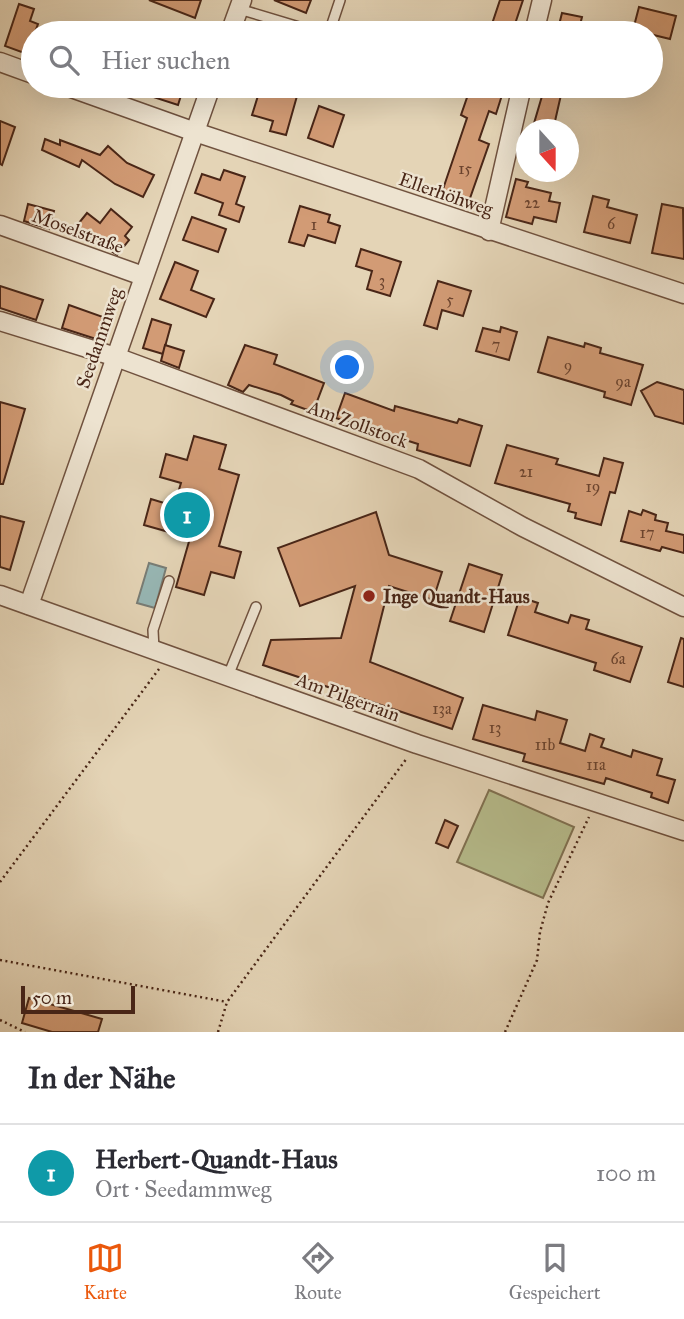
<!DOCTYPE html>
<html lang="de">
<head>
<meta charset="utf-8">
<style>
	:root { --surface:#fff; --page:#f2f2f3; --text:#2b2b33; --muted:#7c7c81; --line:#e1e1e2; --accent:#ea580c }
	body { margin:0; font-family:"IM FELL Great Primer",serif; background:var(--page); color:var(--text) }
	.compass { position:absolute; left:516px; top:119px; width:63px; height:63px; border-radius:50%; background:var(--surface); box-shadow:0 7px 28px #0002; rotate:159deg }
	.scale { position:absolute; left:21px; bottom:18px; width:114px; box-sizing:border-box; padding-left:7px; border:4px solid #492617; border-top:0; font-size:19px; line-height:24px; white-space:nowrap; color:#492617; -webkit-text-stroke:5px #ede3d0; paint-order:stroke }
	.you { position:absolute; left:348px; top:368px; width:24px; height:24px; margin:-18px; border:5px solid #fff; border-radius:50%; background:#1a73e8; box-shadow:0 0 0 10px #1a73e833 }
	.badge { display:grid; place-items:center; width:46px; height:46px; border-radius:50%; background:var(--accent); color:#fff; font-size:23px; font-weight:700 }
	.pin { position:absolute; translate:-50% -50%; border:4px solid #fff; box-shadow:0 2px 7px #0006 }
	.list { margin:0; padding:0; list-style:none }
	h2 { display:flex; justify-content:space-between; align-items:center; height:91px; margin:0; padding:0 28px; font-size:30px }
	h2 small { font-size:23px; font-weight:400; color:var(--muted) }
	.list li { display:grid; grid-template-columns:46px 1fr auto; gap:21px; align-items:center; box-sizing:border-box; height:98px; padding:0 28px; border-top:2px solid var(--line) }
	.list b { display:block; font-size:26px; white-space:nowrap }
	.list p { margin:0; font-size:23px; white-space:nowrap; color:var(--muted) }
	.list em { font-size:23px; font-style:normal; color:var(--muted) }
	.icon { flex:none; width:38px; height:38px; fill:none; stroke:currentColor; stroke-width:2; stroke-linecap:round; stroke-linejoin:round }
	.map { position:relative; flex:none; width:684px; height:1032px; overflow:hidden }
	.search { position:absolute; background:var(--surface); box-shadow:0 7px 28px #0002; left:21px; right:21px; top:21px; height:77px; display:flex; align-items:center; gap:18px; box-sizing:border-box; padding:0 24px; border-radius:38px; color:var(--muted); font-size:26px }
	.sheet { height:189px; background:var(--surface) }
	nav { display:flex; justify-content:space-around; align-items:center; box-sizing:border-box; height:98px; border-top:2px solid var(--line); background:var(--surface); font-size:19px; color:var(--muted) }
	nav a { display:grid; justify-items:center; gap:4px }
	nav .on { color:var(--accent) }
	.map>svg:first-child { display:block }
	.green { fill:#b6bc8c; stroke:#807152; stroke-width:2 }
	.water { fill:#97b7b5; stroke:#787d76; stroke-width:2 }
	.building { fill:#d29b75; stroke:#492617; stroke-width:2 }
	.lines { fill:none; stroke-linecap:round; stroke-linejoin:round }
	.lane-casing { stroke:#70523f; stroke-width:12 }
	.street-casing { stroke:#70523f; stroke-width:21 }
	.path { stroke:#492617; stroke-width:2.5; stroke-dasharray:2 3.5; stroke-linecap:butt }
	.lane { stroke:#ede3d0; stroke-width:9 }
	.street { stroke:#ede3d0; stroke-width:18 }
	.poi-dot { fill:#8f2418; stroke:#ede3d0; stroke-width:2.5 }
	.labels { text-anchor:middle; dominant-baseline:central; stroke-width:5; stroke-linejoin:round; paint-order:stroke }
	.number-label { font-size:16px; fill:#6b432e }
	.street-label { font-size:19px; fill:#492617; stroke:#ede3d0 }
	.poi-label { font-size:19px; font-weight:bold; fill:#492617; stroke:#ede3d0; text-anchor:start }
</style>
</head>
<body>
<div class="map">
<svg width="684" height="1032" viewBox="0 0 684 1032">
	<rect width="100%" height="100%" fill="#e4d4b6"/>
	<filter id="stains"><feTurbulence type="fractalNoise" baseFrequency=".00286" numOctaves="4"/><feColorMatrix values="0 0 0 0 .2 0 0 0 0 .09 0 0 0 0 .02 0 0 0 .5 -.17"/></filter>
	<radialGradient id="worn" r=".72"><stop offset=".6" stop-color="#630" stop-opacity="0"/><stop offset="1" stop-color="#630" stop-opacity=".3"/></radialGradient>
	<!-- green -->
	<path class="green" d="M489,790l85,37 -31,71 -86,-36z"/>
	<!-- water -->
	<path class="water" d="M149,563l17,5 -11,40 -18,-5z"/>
	<!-- building -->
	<g class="building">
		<path d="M149,0h52l-6,18z"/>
		<path d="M274,0h37l-5,13z"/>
		<path d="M500,0h23l-11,33h-23z"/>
		<path d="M19,4l15,5 -4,12 8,3 -11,30 -22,-8z"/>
		<path d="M639,7l37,9 -6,23 -37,-9z"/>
		<path d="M562,13l20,4 -4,16h-21z"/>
		<path d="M154,86h30l-6,19 -28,-9z"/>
		<path d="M261,86l36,10 -11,39 -16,-4 3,-10 -21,-6z"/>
		<path d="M471,86l31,9 -6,19 -7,-3 -10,29 10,4 -20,57 -27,-9 25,-74 -6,-3z"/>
		<path d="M545,86h18l-10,44h-21z"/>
		<path d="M319,106l25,9 -11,32 -25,-9z"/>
		<path d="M0,121l15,6 -13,38 -2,-1z"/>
		<path d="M45,139l15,6v-5l40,15 8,-9 19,17 27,12 -11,22 -28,-13 -33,-24 -3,7 -37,-17z"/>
		<path d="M224,170l21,7 -9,27 8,3 -5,15 -20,-7 4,-12 -28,-10 7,-19 18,6z"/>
		<path d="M516,179l12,3 -2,5 25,6 -2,8 11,2 -4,19 -22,-5 -2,7 -26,-7z"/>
		<path d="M593,196l16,4 -2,7 30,8 -7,28 -46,-11z"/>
		<path d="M28,204l26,7 -5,18 -25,-8z"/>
		<path d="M662,204l21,4 1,51 -32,-6z"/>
		<path d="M300,206l30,9 -2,7 12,4 -5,17 -27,-8 -4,11 -15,-4z"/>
		<path d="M111,209l21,18 -7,9 4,4 -12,15 -27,-19 -3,4 -13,-11 13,-16 13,10z"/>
		<path d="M192,217l34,12 -8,23 -35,-12z"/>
		<path d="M361,249l40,13 -11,34 -23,-7 5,-18 -16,-5z"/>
		<path d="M175,262l23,9 -7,19 23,9 -8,18 -46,-18z"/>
		<path d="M438,281l33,10 -8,25 -21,-6 -5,19 -13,-4z"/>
		<path d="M0,286l43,14 -7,20 -36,-12z"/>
		<path d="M69,305l34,12 -7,22 -34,-11z"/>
		<path d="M152,319l19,6 -8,29 -20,-6z"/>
		<path d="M501,327l16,5 -8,28 -33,-9 7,-23 17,4z"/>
		<path d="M548,337l36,10 1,-4 16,5 -1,5 43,12 -12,40 -27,-8 1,-5 -67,-20z"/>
		<path d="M165,345l19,6 -5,17 -18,-7z"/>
		<path d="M245,345l32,10 -3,9 50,19 -11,29 -22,-8 2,-3 -12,-6 -32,-10 -6,7 -15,-7z"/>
		<path d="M657,382l27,8v34l-29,-8 -14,-25z"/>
		<path d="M345,393l49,18 1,-5 62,17 2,-4 23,7 -12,40 -53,-16 1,-6 -82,-26z"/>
		<path d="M0,402l25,7 -22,75h-3z"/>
		<path d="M194,436l32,9 -7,24 20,6 -20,71 22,6 -7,26 -23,-6 -7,23 -28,-8 14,-49 -46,-13 7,-26 23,7 7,-23 -21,-6 6,-23 21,6z"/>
		<path d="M507,445l51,14 -2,5 43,12 5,-18 19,5 -8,30 -5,-1 -9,33 -26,-7 1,-5 -8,-2 2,-7 -75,-21z"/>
		<path d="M643,510l13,5 -1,5 13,3 -2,8 18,4v18l-22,-6 -2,4 -39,-10 8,-30 12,4z"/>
		<path d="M376,512l13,43 53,17 -9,28 -44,-14 -19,76 93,36 -11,31 -189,-64 8,-25 70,-2 14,-52 -55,20 -22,-58z"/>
		<path d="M0,516l24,6 -14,48 -10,-3z"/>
		<path d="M469,564l33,11 -18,57 -34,-11z"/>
		<path d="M520,597l18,6 -3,9 33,11 3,-8 18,5 -3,9 56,18 -12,35 -36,-12 2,-7 -88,-28z"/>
		<path d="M681,638l3,1v48l-16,-5z"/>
		<path d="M483,705l52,15 2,-9 30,9 -7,23 25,8 5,-17 14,5 -3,8 30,10 2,-7 29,9 -5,16 18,5 -7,23 -17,-6 1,-4 -46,-15 -2,6 -81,-23 2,-7 -52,-15z"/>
		<path d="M445,820l13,6 -10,22 -12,-5z"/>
		<path d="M29,998l73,21 -4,13h-46l-30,-9z"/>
	</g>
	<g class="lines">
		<defs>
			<g id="lane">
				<path d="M239,9l80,24"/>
				<path d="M329,33l11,-33"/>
				<path d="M154,650l-1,-20 16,-49"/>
				<path d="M228,676l28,-69"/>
			</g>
			<g id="street">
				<path d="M230,33l12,-33"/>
				<path d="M534,33l8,-33"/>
				<path d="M0,62l33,12"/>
				<path d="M66,86l129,46 489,162"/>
				<path d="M0,225l143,51"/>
				<path d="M489,231l33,-145"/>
				<path d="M0,321l116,36 303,112 104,58 161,80"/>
				<path d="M0,595l417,149 267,87"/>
				<path d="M29,605l182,-519"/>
			</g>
		</defs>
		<!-- lane casing -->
		<use href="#lane" class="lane-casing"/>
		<!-- street casing -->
		<use href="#street" class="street-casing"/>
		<!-- path -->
		<g class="path">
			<path d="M0,882l159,-213"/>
			<path d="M0,960l227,42"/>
			<path d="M0,1020l25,12"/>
			<path d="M218,1032l9,-30 180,-244"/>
			<path d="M505,1032l32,-72 3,-28 8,-29 41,-86"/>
		</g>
		<!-- lane -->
		<use href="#lane" class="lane"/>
		<!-- street -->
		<use href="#street" class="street"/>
	</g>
	<!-- markers -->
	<circle class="poi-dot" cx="369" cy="596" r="7"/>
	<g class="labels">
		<!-- number labels -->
		<g class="number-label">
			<text x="465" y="168">15</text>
			<text x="532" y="202">22</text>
			<text x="611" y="223">6</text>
			<text x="314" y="224">1</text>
			<text x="382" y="280">3</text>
			<text x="450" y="299">5</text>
			<text x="496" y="344">7</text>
			<text x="568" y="365">9</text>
			<text x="623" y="381">9a</text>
			<text x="526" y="471">21</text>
			<text x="593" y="486">19</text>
			<text x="647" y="532">17</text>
			<text x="618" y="658">6a</text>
			<text x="442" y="708">13a</text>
			<text x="495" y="727">13</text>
			<text x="545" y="744">11b</text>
			<text x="596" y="764">11a</text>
		</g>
		<!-- street labels -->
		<g class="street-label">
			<text transform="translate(446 194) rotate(19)">Ellerhöhweg</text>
			<text transform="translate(78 231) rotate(20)">Moselstraße</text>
			<text transform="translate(99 338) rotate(-71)">Seedammweg</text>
			<text transform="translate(358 424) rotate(20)">Am Zollstock</text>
			<text transform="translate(348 697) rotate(20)">Am Pilgerrain</text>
		</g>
		<!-- poi labels -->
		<g class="poi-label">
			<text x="383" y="596">Inge Quandt-Haus</text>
		</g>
	</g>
	<rect width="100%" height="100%" filter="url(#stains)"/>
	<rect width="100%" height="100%" fill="url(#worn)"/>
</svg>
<svg class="compass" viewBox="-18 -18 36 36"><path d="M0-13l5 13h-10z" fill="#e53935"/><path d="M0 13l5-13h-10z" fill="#7c7c81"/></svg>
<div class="scale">50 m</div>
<div class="you"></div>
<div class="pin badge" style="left:187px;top:515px;background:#0f9aa8">1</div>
<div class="search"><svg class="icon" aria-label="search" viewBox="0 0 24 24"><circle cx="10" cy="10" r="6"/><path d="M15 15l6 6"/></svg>Hier suchen</div>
</div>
<section class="sheet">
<h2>In der Nähe<small></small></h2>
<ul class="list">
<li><span class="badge" style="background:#0f9aa8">1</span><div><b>Herbert-Quandt-Haus</b><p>Ort · Seedammweg</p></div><em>100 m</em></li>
</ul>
</section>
<nav>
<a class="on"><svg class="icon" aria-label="map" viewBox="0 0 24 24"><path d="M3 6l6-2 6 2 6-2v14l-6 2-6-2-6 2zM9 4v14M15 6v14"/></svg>Karte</a>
<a><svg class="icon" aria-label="directions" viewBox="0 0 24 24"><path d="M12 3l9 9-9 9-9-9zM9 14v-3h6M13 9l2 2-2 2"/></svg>Route</a>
<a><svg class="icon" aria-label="saved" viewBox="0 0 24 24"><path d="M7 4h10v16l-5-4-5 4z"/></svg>Gespeichert</a>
</nav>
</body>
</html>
